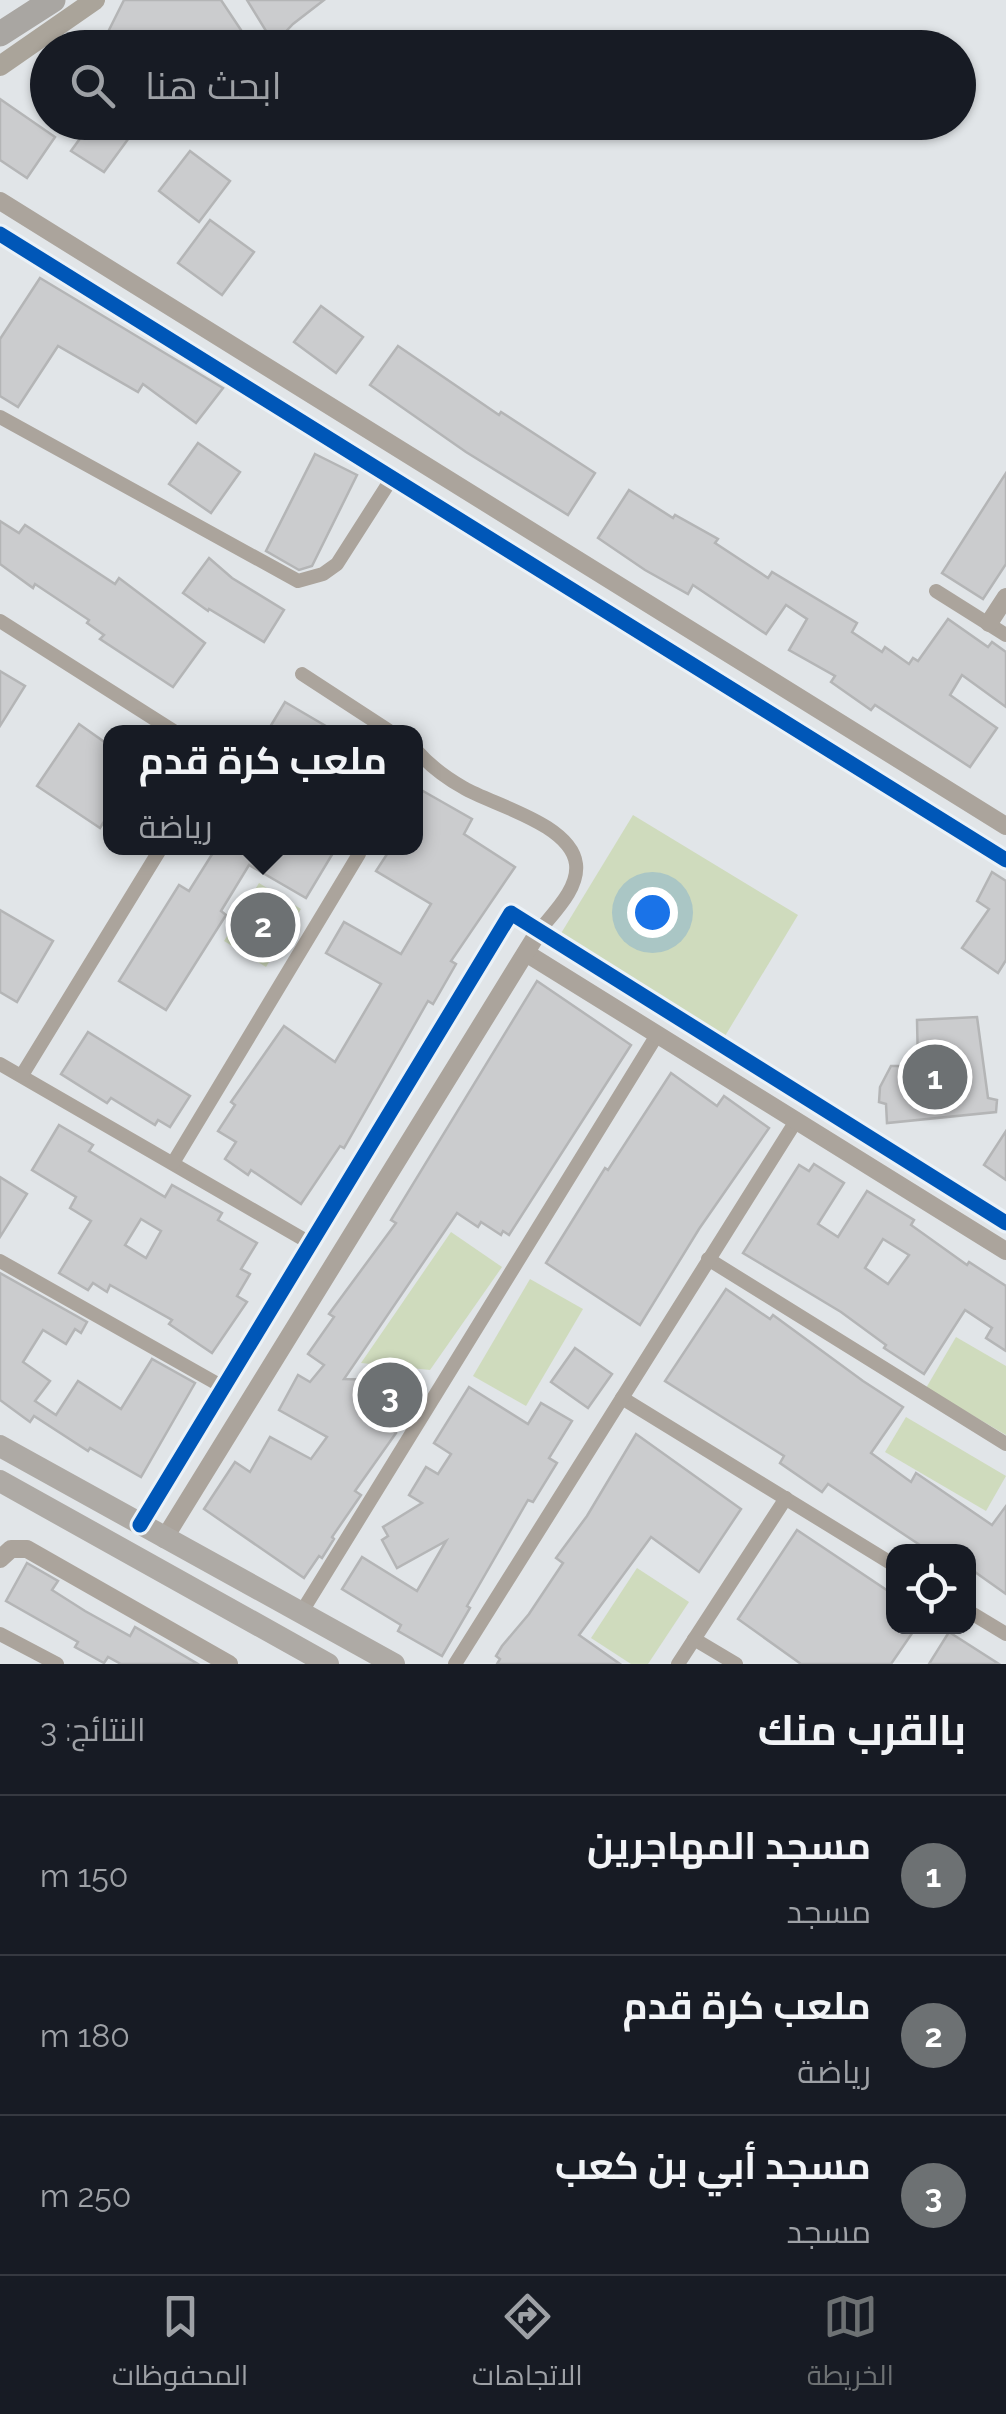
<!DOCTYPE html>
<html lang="ar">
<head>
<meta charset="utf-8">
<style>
	:root { --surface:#171b24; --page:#242831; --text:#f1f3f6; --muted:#9ea1a6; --line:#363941; --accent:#6d7173 }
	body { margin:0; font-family:Raleway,Cairo,sans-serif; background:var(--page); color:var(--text); direction:rtl }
	.controls { position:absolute; right:30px; bottom:30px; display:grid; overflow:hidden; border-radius:20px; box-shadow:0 2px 8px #0004 }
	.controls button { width:90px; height:90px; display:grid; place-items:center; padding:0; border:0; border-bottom:2px solid var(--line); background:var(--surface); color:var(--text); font:50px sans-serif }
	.you { position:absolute; left:652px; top:912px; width:35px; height:35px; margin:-25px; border:8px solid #fff; border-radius:50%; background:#1a73e8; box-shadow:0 0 0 15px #1a73e833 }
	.badge { display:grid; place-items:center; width:65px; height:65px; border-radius:50%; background:var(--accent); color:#fff; font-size:32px; font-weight:700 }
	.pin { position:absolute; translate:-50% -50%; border:5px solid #fff; box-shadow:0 2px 10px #0006 }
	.popup { position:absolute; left:103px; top:725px; width:320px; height:130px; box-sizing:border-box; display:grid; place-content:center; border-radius:20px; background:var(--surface); filter:drop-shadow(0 2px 8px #0005); font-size:32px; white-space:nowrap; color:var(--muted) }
	.popup b { font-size:38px; color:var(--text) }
	.popup::after { content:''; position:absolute; left:50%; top:100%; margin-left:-20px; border:20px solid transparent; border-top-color:var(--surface) }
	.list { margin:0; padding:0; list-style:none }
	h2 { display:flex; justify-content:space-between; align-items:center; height:130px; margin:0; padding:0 40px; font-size:42px }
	h2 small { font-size:32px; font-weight:400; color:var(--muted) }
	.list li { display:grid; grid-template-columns:65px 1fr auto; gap:30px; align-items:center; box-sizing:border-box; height:160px; padding:0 40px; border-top:2px solid var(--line) }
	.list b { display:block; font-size:38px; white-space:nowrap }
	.list p { margin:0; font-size:32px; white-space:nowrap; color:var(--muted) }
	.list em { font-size:32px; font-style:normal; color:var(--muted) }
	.icon { flex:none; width:55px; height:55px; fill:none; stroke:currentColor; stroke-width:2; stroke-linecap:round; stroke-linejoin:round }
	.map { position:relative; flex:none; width:1006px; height:1664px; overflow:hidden; direction:ltr }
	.search { position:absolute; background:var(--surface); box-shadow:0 2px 8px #0004; left:30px; right:30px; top:30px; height:110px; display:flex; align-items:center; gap:25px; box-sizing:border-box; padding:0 35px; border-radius:55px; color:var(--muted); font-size:38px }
	.sheet { height:610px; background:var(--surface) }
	nav { display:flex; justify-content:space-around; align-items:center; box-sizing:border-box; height:140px; border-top:2px solid var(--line); background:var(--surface); font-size:28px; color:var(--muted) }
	nav a { display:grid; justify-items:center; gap:5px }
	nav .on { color:var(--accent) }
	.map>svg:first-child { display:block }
	.green { fill:#cfdbbd }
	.building { fill:#cbccce; stroke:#b4b5b6; stroke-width:2.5; fill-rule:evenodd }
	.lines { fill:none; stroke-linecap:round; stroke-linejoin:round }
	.minor { stroke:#aba49c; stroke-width:14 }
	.tertiary { stroke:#aba49c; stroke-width:18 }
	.secondary { stroke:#aaa49a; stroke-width:20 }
	.primary { stroke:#aeaaa5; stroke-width:22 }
	.motorway { stroke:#a9a6a2; stroke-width:25 }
	.cycleway-casing { stroke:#ebf2f8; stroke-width:21 }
	.cycleway { stroke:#0057b8; stroke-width:15 }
</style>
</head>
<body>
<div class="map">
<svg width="1006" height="1664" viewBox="0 0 1006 1664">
	<rect width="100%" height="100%" fill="#e1e5e8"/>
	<!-- green -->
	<g class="green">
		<path d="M633,815l165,100 -73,121 -165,-101z"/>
		<path d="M259,883l42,26 -35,58 -42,-26z"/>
		<path d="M451,1232l51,35 -72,103 -69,-7z"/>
		<path d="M530,1279l53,30 -57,97 -53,-30z"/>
		<path d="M956,1337l50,29v69l-80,-47z"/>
		<path d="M906,1417l100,59 -20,35 -101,-59z"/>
		<path d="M637,1568l52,34 -41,62h-17l-40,-26z"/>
	</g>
	<!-- building -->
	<g class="building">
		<path d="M124,0h97l32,48h-153z"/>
		<path d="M247,0h77l-31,24 -19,20z"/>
		<path d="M0,99l55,38 -28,41 -27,-18z"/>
		<path d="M92,122h31l11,9 -30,41 -33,-21z"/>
		<path d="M190,151l40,30 -31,41 -40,-31z"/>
		<path d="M210,220l44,32 -32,43 -44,-32z"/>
		<path d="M40,278l183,110 -27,35 -53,-39 -5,8 -80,-46 -40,61 -18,-11v-57z"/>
		<path d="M321,306l42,31 -27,36 -42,-31z"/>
		<path d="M398,346l101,69 2,-3 94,61 -27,42 -102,-63 -96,-67z"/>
		<path d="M198,443l42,29 -29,41 -42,-29z"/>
		<path d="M315,454l42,21 -45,91 -13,4 -33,-19z"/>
		<path d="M1006,473v91l-23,35 -41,-26z"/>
		<path d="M629,490l44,28 2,-3 43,24 -3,4 53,35 4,-6 85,51 -5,9 30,20 3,-5 24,17 4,-6 5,3 30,-42 40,28 4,-5 14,10v55l-44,-32 -12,20 47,33 -27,39 -95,-62 -4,5 -40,-28 4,-6 -46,-26 18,-31 -21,-14 -20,29 -73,-49 -5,9 -43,-24 -47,-32z"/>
		<path d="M0,521l19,12 6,-8 90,59 4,-6 86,65 -32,44 -73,-48 4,-4 -17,-12 2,-3 -54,-36 -2,4 -33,-24z"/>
		<path d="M209,558l23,20 52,32 -20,32 -55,-33 -1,2 -25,-18z"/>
		<path d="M0,671l25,15 -25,40z"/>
		<path d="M285,702l51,30h-69z"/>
		<path d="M79,724l31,22v66l-10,16 -63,-42z"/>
		<path d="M423,791l49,28 -8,15 51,33 -64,94 5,3 -23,40 -5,-3 -84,147 -4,-2 -39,58 -50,-34 -3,5 -23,-16 11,-17 -18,-11 17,-26 -4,-3 53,-76 51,36 46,-78 -55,-31 18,-31 57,32 30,-50 -55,-33 15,-23h25v-43z"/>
		<path d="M216,848h120l-30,50 -57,-33 -28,46 5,4 -60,95 -47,-29 60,-96 10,6z"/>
		<path d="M992,872l14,9v79l-8,13 -36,-25 27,-39 -12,-8z"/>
		<path d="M0,910l53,31 -36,61 -17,-10z"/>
		<path d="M537,981l94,64 -122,190 -6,-4 -2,4 -20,-13 -3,5 -21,-14 -113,166 70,2 -2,31 -51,-4 35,25 -41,58 6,4 -29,42 2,2 -12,19 -3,-2 -15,22 -100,-69 31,-47 15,10 20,-35 41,22 16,-22 -48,-27 19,-35 12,7 14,-17 -16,-11 26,-37 -5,-3 67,-91 -5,-3z"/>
		<path d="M977,1017l11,81 9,2 -1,12 -109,11 -1,-19 -7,-2 1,-15 11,-21h27l-1,-46z"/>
		<path d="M88,1032l102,64 -20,31 -12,-7 -3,5 -44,-27 -4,5 -46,-29z"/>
		<path d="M671,1073l46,33 7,-10 45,32 -70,101 -59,96 -94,-62 59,-95 3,2z"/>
		<path d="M59,1125l34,20 -4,6 76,46 7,-12 50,28 -4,7 39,23 -16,26 9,5 -13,22 10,6 -35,51 -43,-29 3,-4 -62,-35 -3,7 -14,-9 -5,7 -29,-17 32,-52 -21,-13 6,-11 -44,-27zM141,1219l20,12 -15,27 -21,-13z"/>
		<path d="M1006,1131v49l-22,-15z"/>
		<path d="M814,1164l30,19 -26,41 20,13 29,-46 47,29 -3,5 56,40 2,-3 37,24v65l-20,-13 6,-10 -27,-18 -41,64 -40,-26 2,-3 -45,-33 -98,-59 56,-88 10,6zM883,1239l26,16 -21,29 -23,-16z"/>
		<path d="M0,1177l27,17 -27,43z"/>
		<path d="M0,1273l87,49 -6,11 -6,-4 -9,15 -23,-14 -20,32 27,19 -15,20 21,14 22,-34 43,28 31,-50 43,24 -54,94 -51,-29 -2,3 -54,-35 -4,6 -30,-22z"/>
		<path d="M726,1289l44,30 3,-4 90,66 40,26 -32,46 40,29 5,-9 76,52 14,-19v88l-38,-27v-15l-39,-1 -101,-67 -6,8 -42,-29 4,-7 -119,-75z"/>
		<path d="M575,1348l37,26 -24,34 -37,-26z"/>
		<path d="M469,1387l59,37 13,-21 31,18 -23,37 8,5 -24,39 -5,-2 -61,106 3,2 -28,48 -44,-25 3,-6 -59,-36 20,-32 55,34 29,-50 -49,27 -15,-28 6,-4 -5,-9 39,-24 -13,-8 17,-28 12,7 13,-20 -17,-11z"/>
		<path d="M636,1434l105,75 -42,63 -48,-35 -72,98 41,29h-123l3,-5 -4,-3 6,-10 27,-32 34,-51 -7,-5 31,-42z"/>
		<path d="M797,1530l97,65v31h23l-26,38h-90l-63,-45z"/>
		<path d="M27,1563l31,18 -6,9 33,21 45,25 5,-9 63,37h-77l-13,-7 -4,6 -29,-16 3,-5 -72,-41z"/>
		<path d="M949,1632l50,32h-70z"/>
	</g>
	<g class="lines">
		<!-- minor -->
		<g class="minor">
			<path d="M0,417l298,164 25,-7 14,-10 55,-86"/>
			<path d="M936,591l70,44"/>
			<path d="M0,621l175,111"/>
			<path d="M302,674l89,58"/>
			<path d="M416,750c14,16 30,28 48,38 29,17 107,36 112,76 3,25 -23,49 -37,67"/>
			<path d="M0,1064l310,179"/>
			<path d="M22,1075l139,-227"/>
			<path d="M173,1163l186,-309"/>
			<path d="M708,1259l298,185"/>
			<path d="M0,1261l223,126"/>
			<path d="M622,1398l272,167"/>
			<path d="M968,1611l38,23"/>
			<path d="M301,1613l356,-578"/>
			<path d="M0,1634l57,30"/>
			<path d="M694,1639l42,25"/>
			<path d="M455,1664l341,-543"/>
			<path d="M678,1664l108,-166"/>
		</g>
		<!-- tertiary -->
		<g class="tertiary">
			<path d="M0,201l1006,625"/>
			<path d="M0,234l1006,626"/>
			<path d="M989,623l17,-26"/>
			<path d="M526,953l480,298"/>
			<path d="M140,1525l371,-612 495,310"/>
			<path d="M164,1539l375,-608"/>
			<path d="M0,1559l11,-10h16l202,115"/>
		</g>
		<!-- secondary -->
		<path class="secondary" d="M0,66l95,-66"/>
		<!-- primary -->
		<g class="primary">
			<path d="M0,1446l394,218"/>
			<path d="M0,1481l328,183"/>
		</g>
		<!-- motorway -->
		<path class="motorway" d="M0,34l53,-34"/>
		<defs>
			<g id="cycleway">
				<path d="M0,234l1006,626"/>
				<path d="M140,1525l371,-612 495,310"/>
			</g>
		</defs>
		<!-- cycleway casing -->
		<use href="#cycleway" class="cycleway-casing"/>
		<!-- cycleway -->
		<use href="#cycleway" class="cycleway"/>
	</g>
</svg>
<div class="controls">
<button><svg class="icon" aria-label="locate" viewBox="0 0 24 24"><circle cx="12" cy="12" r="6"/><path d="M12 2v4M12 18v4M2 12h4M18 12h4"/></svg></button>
</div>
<div class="you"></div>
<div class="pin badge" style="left:935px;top:1077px">1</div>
<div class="pin badge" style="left:263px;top:925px">2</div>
<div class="popup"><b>ملعب كرة قدم</b>رياضة</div>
<div class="pin badge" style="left:390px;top:1395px">3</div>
<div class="search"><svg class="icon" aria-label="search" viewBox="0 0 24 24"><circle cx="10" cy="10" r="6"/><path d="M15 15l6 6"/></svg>ابحث هنا</div>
</div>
<section class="sheet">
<h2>بالقرب منك<small>النتائج: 3</small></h2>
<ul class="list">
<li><span class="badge">1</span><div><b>مسجد المهاجرين</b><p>مسجد</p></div><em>150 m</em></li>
<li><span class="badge">2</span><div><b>ملعب كرة قدم</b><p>رياضة</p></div><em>180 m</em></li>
<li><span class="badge">3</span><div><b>مسجد أبي بن كعب</b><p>مسجد</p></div><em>250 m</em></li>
</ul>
</section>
<nav>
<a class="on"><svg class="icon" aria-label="map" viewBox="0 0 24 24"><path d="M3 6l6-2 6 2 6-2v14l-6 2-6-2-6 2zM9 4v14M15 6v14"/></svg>الخريطة</a>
<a><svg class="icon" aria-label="directions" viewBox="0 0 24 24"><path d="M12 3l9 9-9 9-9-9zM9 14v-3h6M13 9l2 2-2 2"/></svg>الاتجاهات</a>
<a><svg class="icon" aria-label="saved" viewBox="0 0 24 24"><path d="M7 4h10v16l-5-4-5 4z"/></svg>المحفوظات</a>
</nav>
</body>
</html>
